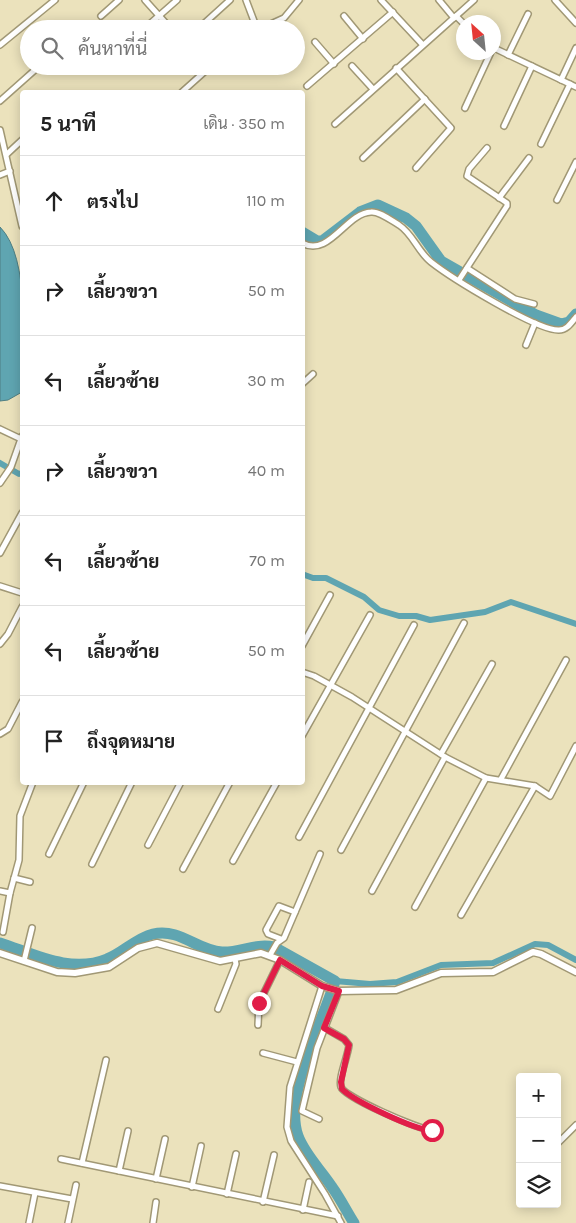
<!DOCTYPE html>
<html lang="th">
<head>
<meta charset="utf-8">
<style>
	:root { --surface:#fff; --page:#f6f6f6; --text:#222; --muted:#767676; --line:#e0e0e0 }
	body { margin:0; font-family:Karla,Sarabun,sans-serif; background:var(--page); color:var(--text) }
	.controls { position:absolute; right:15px; bottom:15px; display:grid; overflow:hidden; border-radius:5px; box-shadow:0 2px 12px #0003 }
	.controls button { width:45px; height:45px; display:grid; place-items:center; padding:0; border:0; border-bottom:1px solid var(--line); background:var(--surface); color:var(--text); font:25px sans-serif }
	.compass { position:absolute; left:456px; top:15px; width:45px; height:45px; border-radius:50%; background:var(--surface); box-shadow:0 2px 12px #0003; rotate:333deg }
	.stop { position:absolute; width:15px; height:15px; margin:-11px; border:4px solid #e11d48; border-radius:50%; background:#fff }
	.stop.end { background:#e11d48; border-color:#fff; box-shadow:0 1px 5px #0008 }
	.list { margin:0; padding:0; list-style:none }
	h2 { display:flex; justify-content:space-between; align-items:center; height:65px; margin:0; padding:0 20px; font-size:21px }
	h2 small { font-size:16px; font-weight:400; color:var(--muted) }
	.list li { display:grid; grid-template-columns:32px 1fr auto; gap:15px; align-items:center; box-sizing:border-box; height:90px; padding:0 20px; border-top:1px solid var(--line) }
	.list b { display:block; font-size:19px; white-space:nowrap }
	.list em { font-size:16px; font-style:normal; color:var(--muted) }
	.icon { flex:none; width:28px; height:28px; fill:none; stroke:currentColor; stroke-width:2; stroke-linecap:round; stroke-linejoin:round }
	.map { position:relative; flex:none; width:576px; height:1223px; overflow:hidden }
	.search { position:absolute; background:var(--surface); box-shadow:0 2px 12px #0003; left:20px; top:20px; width:285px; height:55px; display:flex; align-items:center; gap:12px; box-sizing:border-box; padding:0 18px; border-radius:28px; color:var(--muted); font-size:19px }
	.panel { position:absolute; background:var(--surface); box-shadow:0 2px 12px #0003; left:20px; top:90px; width:285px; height:695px; border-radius:5px }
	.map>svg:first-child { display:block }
	.water { fill:#5fa5b1; stroke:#4f7f83 }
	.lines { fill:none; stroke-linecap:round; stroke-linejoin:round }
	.canal { stroke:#5fa5b1; stroke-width:6 }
	.river { stroke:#5fa5b1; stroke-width:11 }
	.minor-casing { stroke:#a19875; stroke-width:8 }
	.tertiary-casing { stroke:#a19875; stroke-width:9 }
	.minor { stroke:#fff; stroke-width:5 }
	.tertiary { stroke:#fff; stroke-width:6 }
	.route { stroke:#e11d48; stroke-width:6 }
</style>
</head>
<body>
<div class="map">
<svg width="576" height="1223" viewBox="0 0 576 1223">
	<rect width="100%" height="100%" fill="#ebe2bc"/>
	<!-- water -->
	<path class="water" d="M0,227c31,31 23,122 22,165l-14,8 -8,1z"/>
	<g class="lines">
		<!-- canal -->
		<g class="canal">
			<path d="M0,463l19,11 3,-1"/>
			<path d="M302,574l11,4h13l38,19 15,13 20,6h17l14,4 55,-8 26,-10 65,22"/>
			<path d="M335,981l35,3 27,-2 44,-17 52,-2 42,-19 13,1 28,15"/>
		</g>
		<!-- river -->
		<g class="river">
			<path d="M302,232l15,9h5l38,-29 18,-7 28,13 10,8 25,35 95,54 25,9 8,-2 7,-8"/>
			<path d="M0,943c34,11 71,31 107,16 16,-6 29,-21 46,-25 28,-6 44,17 69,18 18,1 33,-9 52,-5l61,34c-12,41 -52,114 -37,155 7,19 23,34 34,51 8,11 15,25 22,36"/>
		</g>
		<defs>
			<g id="minor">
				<path d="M145,0l26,29"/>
				<path d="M246,0l11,29"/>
				<path d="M381,0l41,44"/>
				<path d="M439,0l15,18"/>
				<path d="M555,0l21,23"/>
				<path d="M101,16l18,-16"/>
				<path d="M344,16l19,23"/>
				<path d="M456,16l8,8"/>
				<path d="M144,29l33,-29"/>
				<path d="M198,29l32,-29"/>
				<path d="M260,29l24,-11 15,-18"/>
				<path d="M315,42l19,22"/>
				<path d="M0,45l55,-45"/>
				<path d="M494,48l82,39"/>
				<path d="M508,55l20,-41"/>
				<path d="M352,66l21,23"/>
				<path d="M396,68l55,60 -35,40"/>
				<path d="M561,80l15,-32"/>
				<path d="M307,86l86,-74"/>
				<path d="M182,92l29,-26"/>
				<path d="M0,101l36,-32"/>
				<path d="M465,108l26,-56"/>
				<path d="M335,124l139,-124"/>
				<path d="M504,126l28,-60"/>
				<path d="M0,130l22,96"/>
				<path d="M541,144l29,-60"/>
				<path d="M7,154l15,-14"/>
				<path d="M363,158l62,-59"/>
				<path d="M0,175l10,-4"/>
				<path d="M499,198l30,-40"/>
				<path d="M557,200l19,-38"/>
				<path d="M302,243c27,15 44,-30 69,-31 8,-1 21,9 28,13 14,9 19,27 32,37 19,15 106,69 128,68 8,0 12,-7 17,-13"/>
				<path d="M467,268l48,31 19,5"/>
				<path d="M459,280l48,-74v-3l-40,-27 2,-7 18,-21"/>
				<path d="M526,345l9,-22"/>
				<path d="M302,384l11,-10"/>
				<path d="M0,429l21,10"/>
				<path d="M0,483l11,-16 11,-31"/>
				<path d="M0,553l22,-40"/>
				<path d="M0,586l22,7"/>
				<path d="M0,644l8,-10 14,-27"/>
				<path d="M302,646l28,-51"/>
				<path d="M302,672l12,4 38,21 93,60 41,21 49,8 15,10 26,-50"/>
				<path d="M0,734l8,-5 14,-27"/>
				<path d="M302,736l68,-121"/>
				<path d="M441,754l51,-90"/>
				<path d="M501,779l65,-119"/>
				<path d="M299,837l115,-212"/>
				<path d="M148,845l33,-63"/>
				<path d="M341,850l123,-227"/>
				<path d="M49,854l35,-72"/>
				<path d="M233,861l44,-79"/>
				<path d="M92,864l40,-82"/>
				<path d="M183,869l47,-87"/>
				<path d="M14,878l16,4"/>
				<path d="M0,891l10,2"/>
				<path d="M372,891l73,-134"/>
				<path d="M415,907l71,-129"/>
				<path d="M461,915l74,-129"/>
				<path d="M3,932l7,-39 9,-33 1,-44 13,-34"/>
				<path d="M281,939l-13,-5 -2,-4 13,-24 16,6"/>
				<path d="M270,955l7,-12 7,-5 36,-84"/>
				<path d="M24,961l8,-33"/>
				<path d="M322,986l-32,101 -3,40 4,14 34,53 16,29"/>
				<path d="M218,1009l18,-45 -1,-5"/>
				<path d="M258,1025l1,-22 21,-43"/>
				<path d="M325,1028l19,11 5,6c-1,11 -11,33 -8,42 3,10 77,42 90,43l6,-6"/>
				<path d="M263,1053l34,9"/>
				<path d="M319,1119l-17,-8 15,-63 22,-57"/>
				<path d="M557,1144l19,-19"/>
				<path d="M61,1159l277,57"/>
				<path d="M82,1163l24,-103"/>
				<path d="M119,1171l9,-40"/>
				<path d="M156,1179l9,-40"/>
				<path d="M0,1186l72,13"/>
				<path d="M192,1187l9,-41"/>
				<path d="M227,1194l9,-40"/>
				<path d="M263,1202l11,-47"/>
				<path d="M303,1210l6,-28"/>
				<path d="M29,1223l6,-30"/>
				<path d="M68,1223l8,-38"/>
				<path d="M153,1223l3,-21"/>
			</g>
			<path id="tertiary" d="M0,953l57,19 18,1 34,-6 29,-19 19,-5 63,18 41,-8 19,7 42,26 17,5 57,-1 45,-17 52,-1 40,-20 8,2 35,18"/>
		</defs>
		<!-- minor casing -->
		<use href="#minor" class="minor-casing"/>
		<!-- tertiary casing -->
		<use href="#tertiary" class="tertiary-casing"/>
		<!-- minor -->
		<use href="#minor" class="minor"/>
		<!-- tertiary -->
		<use href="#tertiary" class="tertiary"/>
	</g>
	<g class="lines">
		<!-- route -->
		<path class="route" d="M259,1003l21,-43 42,26 17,5 -15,37 20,11 5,6 -8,37 1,7c12,12 74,42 90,41"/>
	</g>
</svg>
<div class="controls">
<button>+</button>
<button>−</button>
<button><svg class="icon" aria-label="layers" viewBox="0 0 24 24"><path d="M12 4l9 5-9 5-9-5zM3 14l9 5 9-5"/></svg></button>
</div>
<svg class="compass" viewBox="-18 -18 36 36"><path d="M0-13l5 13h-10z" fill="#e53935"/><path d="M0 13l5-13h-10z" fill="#767676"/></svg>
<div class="stop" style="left:432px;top:1130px"></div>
<div class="stop end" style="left:259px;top:1003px"></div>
<div class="search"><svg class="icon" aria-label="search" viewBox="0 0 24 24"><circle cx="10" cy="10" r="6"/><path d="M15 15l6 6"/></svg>ค้นหาที่นี่</div>
<section class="panel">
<h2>5 นาที<small>เดิน · 350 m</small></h2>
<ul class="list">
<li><svg class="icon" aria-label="ahead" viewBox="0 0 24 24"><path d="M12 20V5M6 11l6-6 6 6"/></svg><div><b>ตรงไป</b></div><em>110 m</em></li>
<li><svg class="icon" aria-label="right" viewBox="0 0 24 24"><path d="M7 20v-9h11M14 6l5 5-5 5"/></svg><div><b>เลี้ยวขวา</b></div><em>50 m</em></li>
<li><svg class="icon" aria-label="left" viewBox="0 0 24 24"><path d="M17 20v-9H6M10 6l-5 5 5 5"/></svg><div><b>เลี้ยวซ้าย</b></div><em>30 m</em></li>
<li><svg class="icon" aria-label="right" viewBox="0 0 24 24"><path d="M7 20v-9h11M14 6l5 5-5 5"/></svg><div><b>เลี้ยวขวา</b></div><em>40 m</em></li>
<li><svg class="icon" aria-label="left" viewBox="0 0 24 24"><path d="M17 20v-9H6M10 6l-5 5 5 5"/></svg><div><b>เลี้ยวซ้าย</b></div><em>70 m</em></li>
<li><svg class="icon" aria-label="left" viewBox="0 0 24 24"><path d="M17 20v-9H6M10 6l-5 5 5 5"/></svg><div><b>เลี้ยวซ้าย</b></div><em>50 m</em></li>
<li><svg class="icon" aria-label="arrive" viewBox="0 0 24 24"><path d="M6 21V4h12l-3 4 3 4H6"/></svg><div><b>ถึงจุดหมาย</b></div></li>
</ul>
</section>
</div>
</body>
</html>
